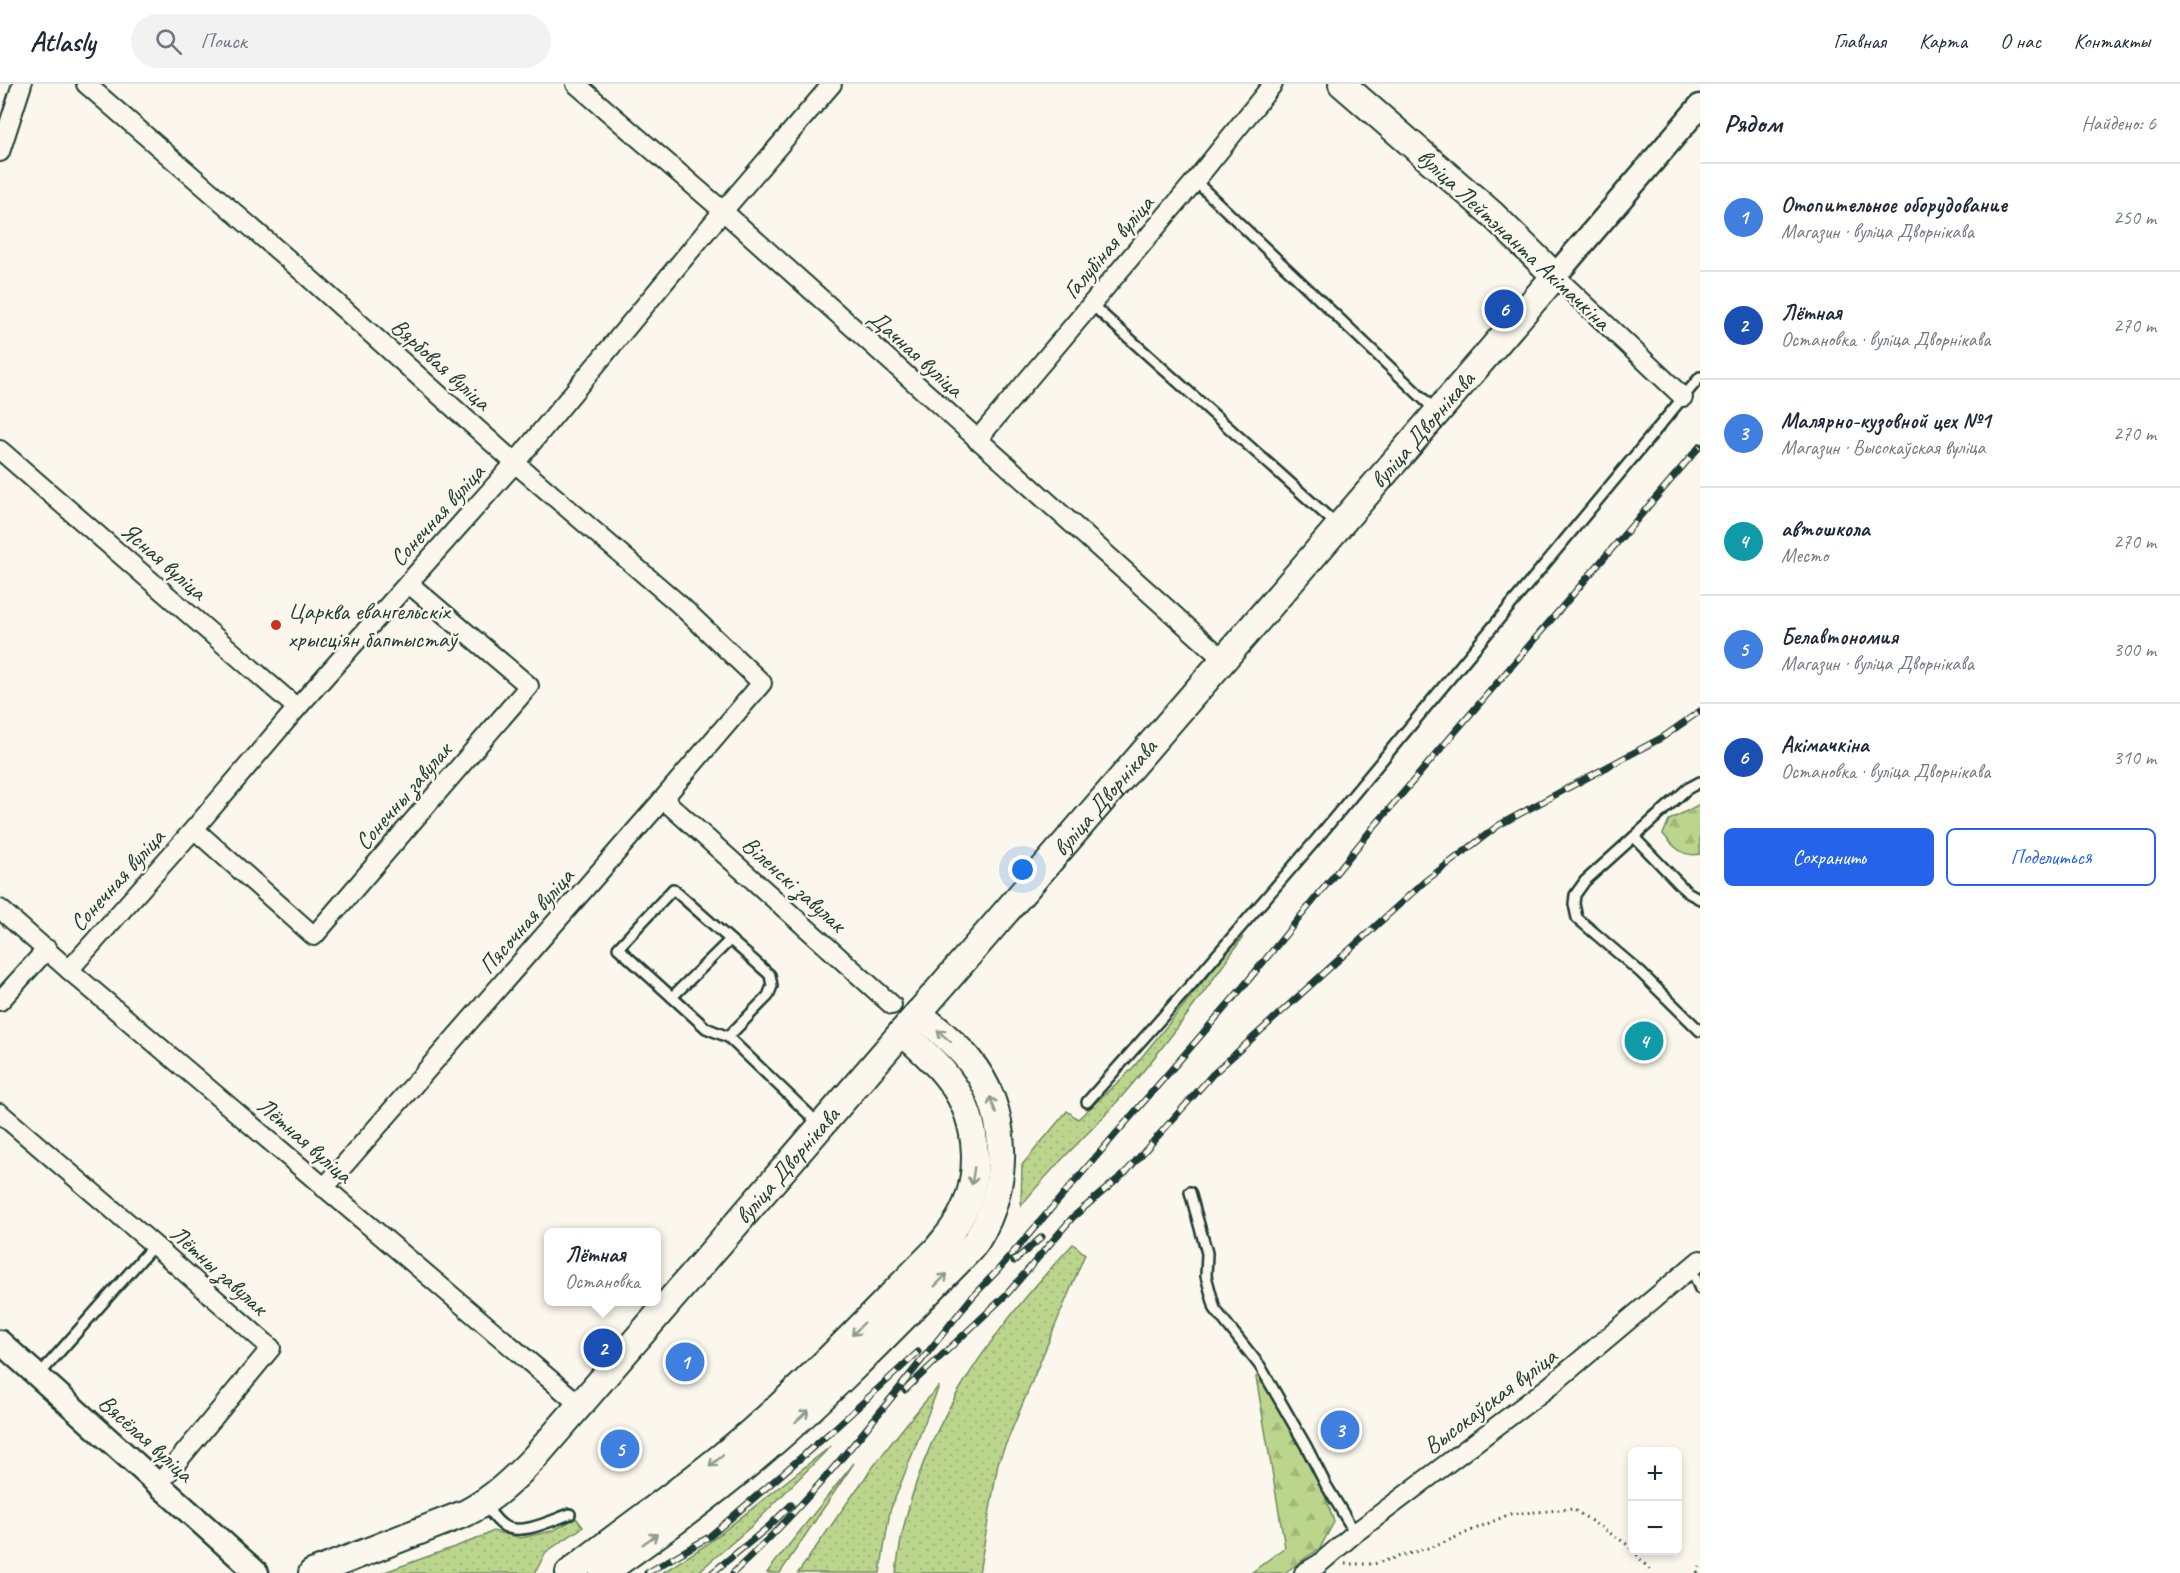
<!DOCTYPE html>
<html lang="ru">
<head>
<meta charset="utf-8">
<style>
	:root { --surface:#fff; --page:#f2f2f3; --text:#1f2937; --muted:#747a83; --line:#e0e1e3; --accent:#2563eb }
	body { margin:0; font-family:Caveat,sans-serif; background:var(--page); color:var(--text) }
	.controls { position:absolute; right:18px; bottom:18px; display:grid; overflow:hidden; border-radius:9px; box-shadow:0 3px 9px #0003 }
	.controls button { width:54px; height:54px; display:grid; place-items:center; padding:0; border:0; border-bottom:2px solid var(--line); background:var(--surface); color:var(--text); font:30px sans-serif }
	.you { position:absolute; left:1023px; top:786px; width:21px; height:21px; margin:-15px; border:4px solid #fff; border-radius:50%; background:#1a73e8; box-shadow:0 0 0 9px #1a73e833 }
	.badge { display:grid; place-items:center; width:39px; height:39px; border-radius:50%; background:var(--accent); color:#fff; font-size:20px; font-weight:700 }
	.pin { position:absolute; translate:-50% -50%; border:3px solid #fff; box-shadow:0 2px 6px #0006 }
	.popup { position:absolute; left:544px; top:1144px; width:117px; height:78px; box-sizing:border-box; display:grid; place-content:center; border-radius:9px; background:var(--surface); filter:drop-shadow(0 2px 4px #0005); font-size:20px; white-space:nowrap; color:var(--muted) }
	.popup b { font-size:22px; color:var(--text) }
	.popup::after { content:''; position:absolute; left:50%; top:100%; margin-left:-12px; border:12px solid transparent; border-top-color:var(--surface) }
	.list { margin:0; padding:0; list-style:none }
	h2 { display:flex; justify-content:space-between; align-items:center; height:78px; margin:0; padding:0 24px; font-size:26px }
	h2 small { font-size:20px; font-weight:400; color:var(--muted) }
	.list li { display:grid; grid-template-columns:39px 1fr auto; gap:18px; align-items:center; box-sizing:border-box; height:108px; padding:0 24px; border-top:2px solid var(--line) }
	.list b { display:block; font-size:22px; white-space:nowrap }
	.list p { margin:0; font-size:20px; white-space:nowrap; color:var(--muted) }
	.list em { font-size:20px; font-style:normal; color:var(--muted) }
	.actions { display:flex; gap:12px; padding:18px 24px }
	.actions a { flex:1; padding:14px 0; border:2px solid var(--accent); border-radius:9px; text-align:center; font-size:21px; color:var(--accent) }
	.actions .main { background:var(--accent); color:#fff }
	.icon { flex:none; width:33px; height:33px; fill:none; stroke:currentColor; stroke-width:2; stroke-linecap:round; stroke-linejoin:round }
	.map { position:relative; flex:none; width:1700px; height:1489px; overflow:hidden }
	header { display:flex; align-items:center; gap:36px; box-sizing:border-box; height:84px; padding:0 30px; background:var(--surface); border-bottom:2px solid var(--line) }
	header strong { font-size:28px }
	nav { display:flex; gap:33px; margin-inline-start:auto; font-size:21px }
	.search { width:420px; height:54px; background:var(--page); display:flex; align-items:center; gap:15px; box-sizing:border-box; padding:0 21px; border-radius:33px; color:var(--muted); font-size:22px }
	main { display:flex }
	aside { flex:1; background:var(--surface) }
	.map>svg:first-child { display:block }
	.grass { fill:url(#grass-dots); stroke:#6e8960; stroke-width:1.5 }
	.forest { fill:url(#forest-firs); stroke:#6e8960; stroke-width:1.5 }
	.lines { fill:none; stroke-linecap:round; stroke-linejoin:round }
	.service-casing { stroke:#1f3d34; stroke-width:14 }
	.minor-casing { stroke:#1f3d34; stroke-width:22 }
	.tertiary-casing { stroke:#1f3d34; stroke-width:27 }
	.secondary-casing { stroke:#1f3d34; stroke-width:30 }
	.path { stroke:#1f3d34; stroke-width:3; stroke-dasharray:1.5 4.5; stroke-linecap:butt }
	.service { stroke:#fbf7ec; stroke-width:9 }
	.minor { stroke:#fbf7ec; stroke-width:18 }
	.tertiary { stroke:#fbf7ec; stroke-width:22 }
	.secondary { stroke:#fbf7ec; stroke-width:26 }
	.rail-casing { stroke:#1f3d34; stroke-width:7 }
	.rail { stroke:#fbf7ec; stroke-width:4.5; stroke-dasharray:14; stroke-linecap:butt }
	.oneway { stroke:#8d9a90 }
	.poi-dot { fill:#c8321e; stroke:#fbf7ec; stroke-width:2 }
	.labels { text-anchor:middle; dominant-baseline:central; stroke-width:5; stroke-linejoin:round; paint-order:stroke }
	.street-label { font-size:24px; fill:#1f3d34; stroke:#fbf7ec }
	.poi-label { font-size:24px; fill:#1f3d34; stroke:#fbf7ec; text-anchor:start }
</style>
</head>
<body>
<header>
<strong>Atlasly</strong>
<div class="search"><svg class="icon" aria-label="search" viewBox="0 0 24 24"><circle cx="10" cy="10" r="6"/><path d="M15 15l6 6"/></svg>Поиск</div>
<nav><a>Главная</a><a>Карта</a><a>О нас</a><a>Контакты</a></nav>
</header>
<main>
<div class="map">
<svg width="1700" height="1489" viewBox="0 0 1700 1489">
	<defs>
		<pattern id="grass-dots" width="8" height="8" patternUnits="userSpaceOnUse" patternTransform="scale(1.5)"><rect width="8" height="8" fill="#bcd58c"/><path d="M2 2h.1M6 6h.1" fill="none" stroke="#a1b879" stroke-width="1.8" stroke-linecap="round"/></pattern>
		<pattern id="forest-firs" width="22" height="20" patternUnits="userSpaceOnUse" patternTransform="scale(1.5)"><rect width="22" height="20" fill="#bcd58c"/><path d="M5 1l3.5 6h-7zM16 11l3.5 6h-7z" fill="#a1b879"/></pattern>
	</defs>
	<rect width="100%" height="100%" fill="#fbf7ec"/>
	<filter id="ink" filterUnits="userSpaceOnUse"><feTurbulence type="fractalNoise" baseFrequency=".0167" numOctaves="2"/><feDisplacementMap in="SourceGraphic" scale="12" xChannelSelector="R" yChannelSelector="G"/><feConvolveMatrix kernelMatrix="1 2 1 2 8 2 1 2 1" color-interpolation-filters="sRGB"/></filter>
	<g filter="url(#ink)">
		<!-- grass -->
		<g class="grass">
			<path d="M1243,853c-42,60 -86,121 -135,175 -29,31 -61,60 -87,94l1,-41 45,-54 11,8 53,-49 96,-118z"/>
			<path d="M1073,1160l12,10 -87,209 -19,110h-83c15,-133 88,-234 177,-329z"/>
			<path d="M939,1302l-49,125 -10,62h-82c45,-64 88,-129 141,-187z"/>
			<path d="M831,1362l-77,78 -57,49h-35l44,-28z"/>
			<path d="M854,1379l-74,110h-13l2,-3z"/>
			<path d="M576,1434l7,9 -37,25 -11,21h-153l100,-36 11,-6 28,7 31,-7z"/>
		</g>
		<!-- forest -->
		<g class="forest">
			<path d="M1700,720v50c-17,4 -27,-8 -37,-20l6,-14z"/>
			<path d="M1260,1290l64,119 10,29 -14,26 -30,21 -6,4h-33l34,-26 -29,-170z"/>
		</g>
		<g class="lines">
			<defs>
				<g id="service">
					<path d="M1195,97l241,230"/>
					<path d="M1091,220l246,221"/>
					<path d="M1700,698l-13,7 -102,92 -10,14 -1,9 3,14 63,54 60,59"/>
					<path d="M1634,753l53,55 13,7"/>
					<path d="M672,913l58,-57"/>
					<path d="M728,953l40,-41 4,-10 -2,-11 -97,-86 -55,59 88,80 22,9 91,87"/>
					<path d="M1087,1018l103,-116 125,-145 385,-464"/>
					<path d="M1190,1108l17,61 -1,23 9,33 45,57 46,80 20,39 29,48"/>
					<path d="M1691,1184l9,21"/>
					<path d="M39,1291l115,-130"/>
					<path d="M484,1419c6,8 11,18 20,23 18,10 48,-6 66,-12"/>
				</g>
				<g id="minor">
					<path d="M86,0l211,183 218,196 165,142 82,78 -99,116 -339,389"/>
					<path d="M576,0l147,127 500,448"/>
					<path d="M0,68l22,-68"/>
					<path d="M1555,192l128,121"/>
					<path d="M977,356l218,-259 78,-97"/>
					<path d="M0,366l297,258"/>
					<path d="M663,715l229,206"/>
					<path d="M194,745l120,107 215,-250 -121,-103"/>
					<path d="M0,825l69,61 511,435"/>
					<path d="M69,886l125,-141 103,-121 218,-245 208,-252 109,-127"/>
					<path d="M0,917l47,-52"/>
					<path d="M0,1029l154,132 117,103 -113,137"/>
					<path d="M1304,1489l15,-9 36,-31 195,-147 150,-126"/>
				</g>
				<g id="tertiary">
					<path d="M1555,192l145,-170"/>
					<path d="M0,1258l257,231"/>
				</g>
				<g id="secondary">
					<path id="s1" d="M312,1489l154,-60c27,-14 48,-34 69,-56l1020,-1181 -64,-63 -149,-129"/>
					<path d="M569,1489c61,-48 125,-91 183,-142 65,-57 124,-121 185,-182 6,-8 12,-14 17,-22 30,-43 27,-105 -4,-146 -13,-19 -32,-34 -48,-49"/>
					<path d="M603,1489c56,-39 111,-79 163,-124 68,-59 130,-124 193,-188 6,-7 13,-13 18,-21 34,-54 33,-131 -9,-181 -14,-17 -33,-32 -50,-46"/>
				</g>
			</defs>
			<!-- service casing -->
			<use href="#service" class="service-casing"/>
			<!-- minor casing -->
			<use href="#minor" class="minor-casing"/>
			<!-- tertiary casing -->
			<use href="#tertiary" class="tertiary-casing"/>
			<!-- secondary casing -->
			<use href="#secondary" class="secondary-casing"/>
			<!-- path -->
			<g class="path">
				<path d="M1633,1466l19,23"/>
				<path d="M1345,1480h29l64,-19 72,-31 63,-5 55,36 4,5"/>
				<path d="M1697,1489l3,-6"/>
			</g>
			<!-- service -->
			<use href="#service" class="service"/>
			<!-- minor -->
			<use href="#minor" class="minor"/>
			<!-- tertiary -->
			<use href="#tertiary" class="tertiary"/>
			<!-- secondary -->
			<use href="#secondary" class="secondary"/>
			<defs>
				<g id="rail">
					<path d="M1014,1177l28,-24"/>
					<path d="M905,1306l102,-96 66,-77 53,-45 86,-97 212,-193 75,-57 164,-88 37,-26"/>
					<path d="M647,1489l62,-36 125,-108 84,-77"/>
					<path d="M712,1489l55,-45 24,-23"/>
					<path d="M733,1489c90,-83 163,-182 240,-277l25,-26 244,-282 130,-159 328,-383"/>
				</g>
			</defs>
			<!-- rail casing -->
			<use href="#rail" class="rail-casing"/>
			<!-- rail -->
			<use href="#rail" class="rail"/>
		</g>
		<!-- one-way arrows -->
		<defs><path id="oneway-shaft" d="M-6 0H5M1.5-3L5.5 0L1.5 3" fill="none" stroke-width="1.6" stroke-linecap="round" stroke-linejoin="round" transform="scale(1.5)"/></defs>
		<g class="oneway">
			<use href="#oneway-shaft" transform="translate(944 952) rotate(-139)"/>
			<use href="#oneway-shaft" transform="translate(993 1021) rotate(-110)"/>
			<use href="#oneway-shaft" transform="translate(973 1092) rotate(98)"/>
			<use href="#oneway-shaft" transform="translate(941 1196) rotate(-45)"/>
			<use href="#oneway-shaft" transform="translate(858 1245) rotate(134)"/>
			<use href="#oneway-shaft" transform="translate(802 1332) rotate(-42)"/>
			<use href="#oneway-shaft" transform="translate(716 1377) rotate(141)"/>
			<use href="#oneway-shaft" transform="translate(650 1455) rotate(-35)"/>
		</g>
	</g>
	<!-- markers -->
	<circle class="poi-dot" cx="276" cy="541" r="6"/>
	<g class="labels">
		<!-- street labels -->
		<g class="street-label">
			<text transform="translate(1514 155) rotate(43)">вуліца Лейтэнанта Акімачкіна</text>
			<text transform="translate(1108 163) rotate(-50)">Галубіная вуліца</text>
			<text transform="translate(916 269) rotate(42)">Дачная вуліца</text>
			<text transform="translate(441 280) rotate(42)">Вярбовая вуліца</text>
			<text stroke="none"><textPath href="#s1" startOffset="1612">вуліца Дворнікава</textPath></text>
			<text transform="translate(437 431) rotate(-48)">Сонечная вуліца</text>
			<text transform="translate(164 477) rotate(41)">Ясная вуліца</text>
			<text transform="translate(403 712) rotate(-49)">Сонечны завулак</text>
			<text stroke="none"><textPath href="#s1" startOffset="1126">вуліца Дворнікава</textPath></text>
			<text transform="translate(117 796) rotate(-48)">Сонечная вуліца</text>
			<text transform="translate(794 800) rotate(42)">Віленскі завулак</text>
			<text transform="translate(526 837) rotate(-49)">Пясочная вуліца</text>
			<text transform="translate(305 1056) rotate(41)">Лётная вуліца</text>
			<text stroke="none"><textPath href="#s1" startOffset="640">вуліца Дворнікава</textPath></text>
			<text transform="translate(219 1186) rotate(42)">Лётны завулак</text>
			<text transform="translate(1490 1317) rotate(-37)">Высокаўская вуліца</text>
			<text transform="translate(146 1354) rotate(42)">Вясёлая вуліца</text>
		</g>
		<!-- poi labels -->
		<g class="poi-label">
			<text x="288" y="527">Царква евангельскіх<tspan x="288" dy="28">хрысціян баптыстаў</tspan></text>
		</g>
	</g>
</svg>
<div class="controls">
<button>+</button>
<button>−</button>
</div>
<div class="you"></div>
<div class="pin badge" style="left:685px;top:1278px;background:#3f7fe0">1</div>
<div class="pin badge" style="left:603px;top:1264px;background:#1a4fb4">2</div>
<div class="popup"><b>Лётная</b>Остановка</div>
<div class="pin badge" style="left:1340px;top:1346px;background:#3f7fe0">3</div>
<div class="pin badge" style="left:1644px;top:957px;background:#0f9aa8">4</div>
<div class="pin badge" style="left:620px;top:1365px;background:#3f7fe0">5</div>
<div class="pin badge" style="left:1504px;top:225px;background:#1a4fb4">6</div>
</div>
<aside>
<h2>Рядом<small>Найдено: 6</small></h2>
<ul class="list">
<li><span class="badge" style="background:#3f7fe0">1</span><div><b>Отопительное оборудование</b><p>Магазин · вуліца Дворнікава</p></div><em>250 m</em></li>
<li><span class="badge" style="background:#1a4fb4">2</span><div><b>Лётная</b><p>Остановка · вуліца Дворнікава</p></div><em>270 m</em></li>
<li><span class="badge" style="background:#3f7fe0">3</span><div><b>Малярно-кузовной цех №1</b><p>Магазин · Высокаўская вуліца</p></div><em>270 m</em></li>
<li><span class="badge" style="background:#0f9aa8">4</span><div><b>автошкола</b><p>Место</p></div><em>270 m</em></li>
<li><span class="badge" style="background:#3f7fe0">5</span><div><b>Белавтономия</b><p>Магазин · вуліца Дворнікава</p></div><em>300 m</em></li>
<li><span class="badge" style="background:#1a4fb4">6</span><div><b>Акімачкіна</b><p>Остановка · вуліца Дворнікава</p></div><em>310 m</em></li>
</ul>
<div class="actions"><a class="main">Сохранить</a><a>Поделиться</a></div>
</aside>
</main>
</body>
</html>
